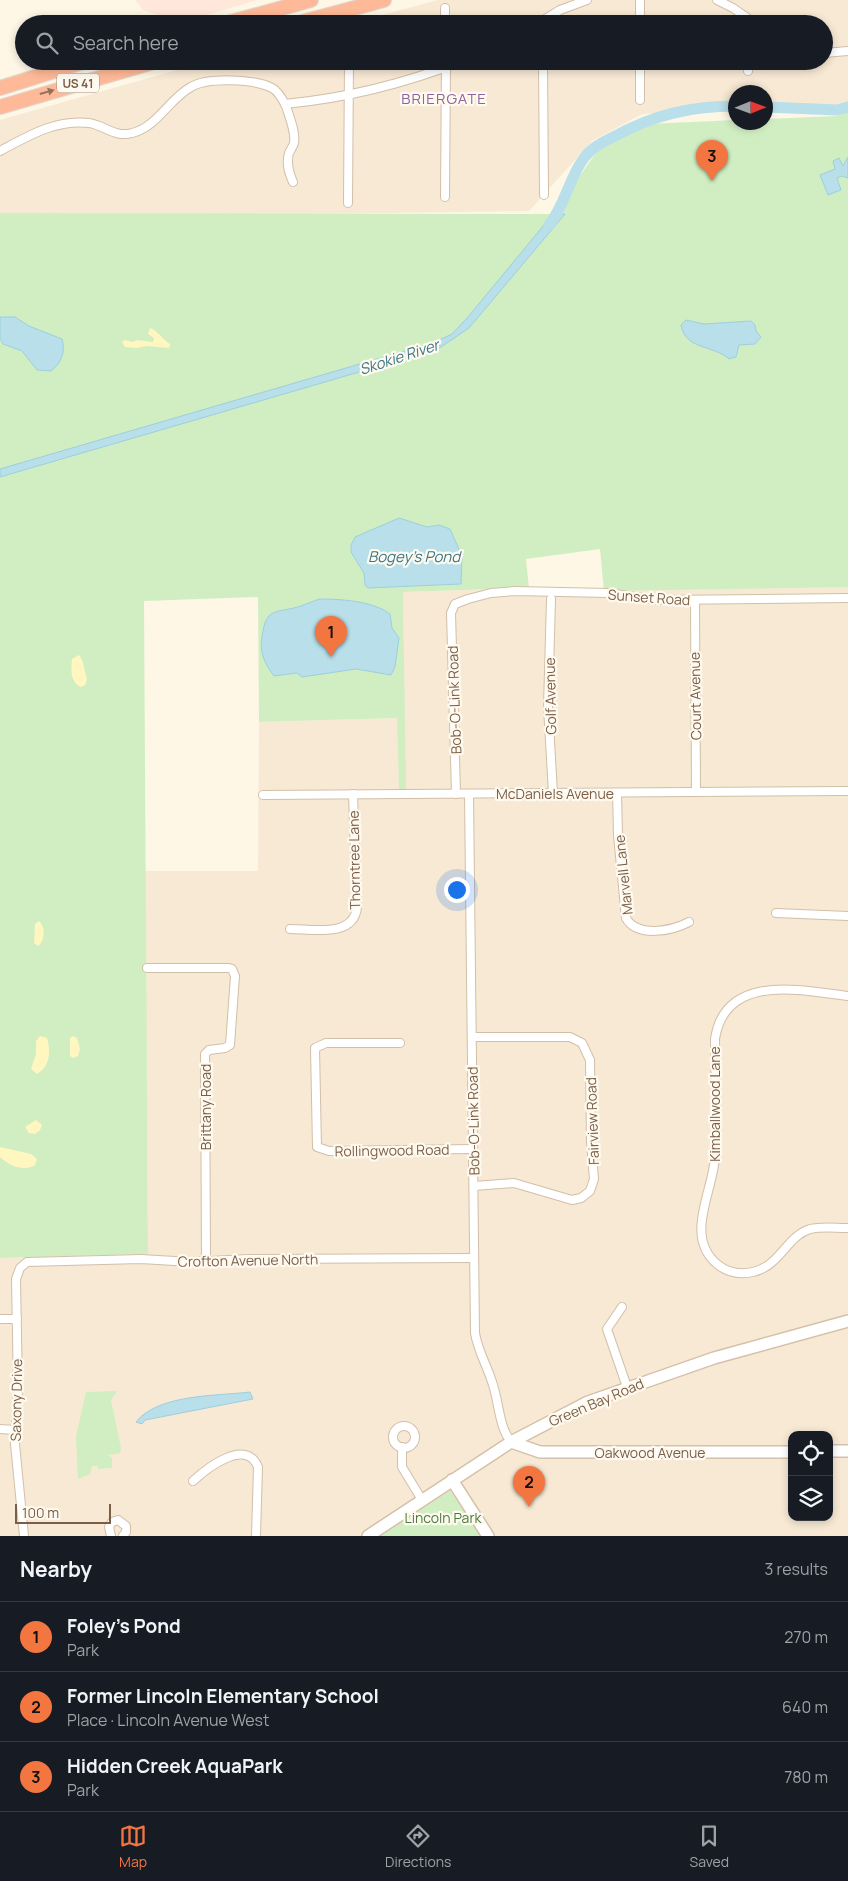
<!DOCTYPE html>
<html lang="en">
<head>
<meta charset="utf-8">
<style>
	:root { --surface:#171b24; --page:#20242c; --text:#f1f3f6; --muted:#9ea1a6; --line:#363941; --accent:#f37641 }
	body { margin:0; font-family:Manrope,sans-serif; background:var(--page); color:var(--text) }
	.controls { position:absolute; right:15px; bottom:15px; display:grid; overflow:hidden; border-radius:10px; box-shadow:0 2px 8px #0003 }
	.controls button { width:45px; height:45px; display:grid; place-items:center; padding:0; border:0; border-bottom:1px solid var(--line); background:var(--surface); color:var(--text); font:25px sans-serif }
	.compass { position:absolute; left:728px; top:85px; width:45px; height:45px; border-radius:50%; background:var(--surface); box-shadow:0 2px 8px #0003; rotate:89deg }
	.scale { position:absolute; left:15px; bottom:12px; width:96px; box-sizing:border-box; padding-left:5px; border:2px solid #7b5e48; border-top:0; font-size:14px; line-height:18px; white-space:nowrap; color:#7b5e48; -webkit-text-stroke:4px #fffaef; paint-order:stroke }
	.you { position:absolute; left:456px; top:889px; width:18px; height:18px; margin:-12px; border:4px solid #fff; border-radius:50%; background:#1a73e8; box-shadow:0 0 0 8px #1a73e833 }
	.badge { display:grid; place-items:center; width:32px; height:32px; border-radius:50%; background:var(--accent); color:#111; font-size:16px; font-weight:700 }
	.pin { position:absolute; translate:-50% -41px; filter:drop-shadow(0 1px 2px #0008) }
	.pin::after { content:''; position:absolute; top:26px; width:18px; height:15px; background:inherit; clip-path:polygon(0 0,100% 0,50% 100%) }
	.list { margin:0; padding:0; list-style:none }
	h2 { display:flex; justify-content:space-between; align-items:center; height:65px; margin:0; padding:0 20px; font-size:21px }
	h2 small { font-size:16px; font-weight:400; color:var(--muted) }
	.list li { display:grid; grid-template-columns:32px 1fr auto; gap:15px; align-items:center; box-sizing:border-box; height:70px; padding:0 20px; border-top:1px solid var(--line) }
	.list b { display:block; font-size:19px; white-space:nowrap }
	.list p { margin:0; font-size:16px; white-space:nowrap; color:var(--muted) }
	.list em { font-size:16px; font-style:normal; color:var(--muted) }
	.icon { flex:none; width:28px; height:28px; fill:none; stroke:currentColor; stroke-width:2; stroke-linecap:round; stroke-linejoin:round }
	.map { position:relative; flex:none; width:848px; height:1536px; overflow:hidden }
	.search { position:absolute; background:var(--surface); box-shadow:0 2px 8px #0003; left:15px; right:15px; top:15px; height:55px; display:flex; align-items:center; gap:12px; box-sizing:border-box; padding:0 18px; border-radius:28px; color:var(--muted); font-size:19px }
	.sheet { height:275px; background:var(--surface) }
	nav { display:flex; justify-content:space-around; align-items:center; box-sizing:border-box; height:70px; border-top:1px solid var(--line); background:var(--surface); font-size:14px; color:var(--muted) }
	nav a { display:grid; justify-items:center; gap:2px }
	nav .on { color:var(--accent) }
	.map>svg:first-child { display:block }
	.residential { fill:#f7e9d4; fill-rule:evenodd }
	.commercial { fill:#ffe8da }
	.green { fill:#d1eec3 }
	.sand { fill:#fff6c0 }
	.water { fill:#b8dfea; stroke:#9dcfdd }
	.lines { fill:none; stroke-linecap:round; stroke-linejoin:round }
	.river { stroke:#b8dfea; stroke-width:11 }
	.street-casing { stroke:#d2bfaa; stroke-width:10 }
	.secondary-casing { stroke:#d5c0a8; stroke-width:14 }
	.highway-casing { stroke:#dfd8d3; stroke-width:16 }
	.street { stroke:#fff; stroke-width:8 }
	.secondary { stroke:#fff; stroke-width:11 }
	.highway { stroke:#feba98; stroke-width:14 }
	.oneway { fill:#957058 }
	.labels { text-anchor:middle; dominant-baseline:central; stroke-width:4.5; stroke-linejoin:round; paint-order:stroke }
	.shield { fill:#fffaef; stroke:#a38d7a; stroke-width:1 }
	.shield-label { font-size:12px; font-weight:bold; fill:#7b5e48 }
	.street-label { font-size:14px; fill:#7b5e48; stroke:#fffaef }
	.park-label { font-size:14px; fill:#4a7b3c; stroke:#fffaef }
	.neighbourhood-label { font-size:15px; letter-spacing:1px; fill:#8f639e; stroke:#fffaef }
	.water-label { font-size:15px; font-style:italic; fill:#3c7789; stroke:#fffaef }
</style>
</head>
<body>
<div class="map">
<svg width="848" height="1536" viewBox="0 0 848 1536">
	<rect width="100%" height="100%" fill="#fef7e6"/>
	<!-- residential -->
	<g class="residential">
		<path d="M438,0h410v102l-12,3 -70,3v-16h-30l-1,18 -93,4 -50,27 -63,70 -529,7v-98l209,-59h615v-37h-475z"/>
		<path d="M848,586v950h-848v-278l148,-4 -3,-383h113l1,-149 139,-4 1,72h6l-2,-198 123,-4 78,3zM792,1435h37v82h-37z"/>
	</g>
	<!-- commercial -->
	<path class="commercial" d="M135,0h122l-63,19h-24l-27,-9z"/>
	<!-- green -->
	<g class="green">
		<path d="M848,112v475l-244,4 -4,-42 -74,10 3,29 -126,4 3,198h-7l-2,-72 -138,4 -1,-125 -114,4 4,653 -148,4v-1045l553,1 45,-64 49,-26 88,-4 1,2h30v-3l71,-3z"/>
		<path d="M117,1391l-6,9 10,48 -1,5 -12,2 4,3v10l-14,1v-3h-6l-2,8 -12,5 -2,-42 10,-45z"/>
		<path d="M450,1491l31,45h-102z"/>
	</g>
	<!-- sand -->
	<g class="sand">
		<path d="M150,328c7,2 13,12 20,16l-1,4 -22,-2 -11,2 -11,-1 -3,-5 3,-2 8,2 4,-2 16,2 1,-4 -6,-4z"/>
		<path d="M79,655c5,5 5,17 8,24l-2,6 -4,2c-11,-5 -10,-18 -9,-28z"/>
		<path d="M39,921c7,6 6,20 -1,25l-4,-3 1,-19z"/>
		<path d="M40,1036l7,2c4,13 3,29 -10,36l-6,-5 5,-15v-13z"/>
		<path d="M73,1036l4,2 3,11 -2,7 -5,2 -3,-2v-18z"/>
		<path d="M36,1120l6,5 -2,5 -5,4 -6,-1 -4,-6z"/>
		<path d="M0,1147l31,7 6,5 -2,6c-11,7 -26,1 -35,-8z"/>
	</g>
	<!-- water -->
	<g class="water">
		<path d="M848,157v21l-6,-2 -5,2 4,12 -13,5 -8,-20 15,-6 -2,-8 6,-3 4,8z"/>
		<path d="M553,214h12l-96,114 -31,21 -438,128v-8l435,-127 17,-8 16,-17z"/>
		<path d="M0,317h15l14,9 33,13c4,12 -1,25 -11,32l-14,-1 -15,-19 -19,-7 -3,-6z"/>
		<path d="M686,320l18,4 47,-3 4,4 1,6 5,6 -6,7 -16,1 -3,12 -7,2c-15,-14 -44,-9 -48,-34z"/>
		<path d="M399,518l28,9 12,-2 11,4 12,27 -1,28 -93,4 -3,-3 -1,-12 -13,-21v-7l4,-8z"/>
		<path d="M319,599c22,0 54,2 71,15l2,14 7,10 -4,29 -4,8 -35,-6 -54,8 -5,-4 -23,3c-9,-12 -15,-23 -12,-39 4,-32 15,-23 39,-31 6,-2 12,-5 18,-7z"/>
		<path d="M250,1392l3,7 -108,21 -3,4 -6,-2c22,-28 81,-26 114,-30z"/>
	</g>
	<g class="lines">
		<!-- river -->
		<g class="river">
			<path d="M766,107l71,3 11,-3"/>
			<path d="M549,225c16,-20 20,-47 35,-67 8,-11 19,-16 31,-22 39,-21 76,-30 121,-30"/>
		</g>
		<defs>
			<g id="street">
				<path d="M717,0l16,8 23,16"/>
				<path d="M445,8v16"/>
				<path d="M537,24l23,-14 27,-10"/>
				<path d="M640,24v-24"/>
				<path d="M824,53l24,-2"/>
				<path d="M543,61l1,134"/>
				<path d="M640,61v39"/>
				<path d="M748,61v10"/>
				<path d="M285,104c62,-6 119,-20 177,-43"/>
				<path d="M0,151c28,-15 56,-32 89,-28 15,2 26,15 43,10 25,-6 37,-34 59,-46 17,-10 64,-8 81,1 6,3 11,12 14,18 3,10 10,26 8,37 -1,4 -4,7 -5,10 -3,11 0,20 4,29"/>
				<path d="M445,197l1,-136"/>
				<path d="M348,203l1,-142"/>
				<path d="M551,599l-3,108 5,86"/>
				<path d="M695,600l1,192"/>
				<path d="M617,793l1,42 8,83c11,20 46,13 63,4"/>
				<path d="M456,794l-5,-181 4,-9 13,-5 23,-6 24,-2 93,2 49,7 191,-2"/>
				<path d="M469,794l6,539c3,19 13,34 18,52 6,18 6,42 18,57"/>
				<path d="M263,795l585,-4"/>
				<path d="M776,913l72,3"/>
				<path d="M290,929c23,0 64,9 67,-22l-4,-113"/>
				<path d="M147,968h82l3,1 3,7 -5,69 -5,3 -16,2 -4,4 1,207"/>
				<path d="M848,996c-48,-6 -123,-23 -133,43 0,39 3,79 0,118 -2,35 -31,79 2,107 11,9 23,11 36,8 27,-6 34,-36 57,-43 12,-3 26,-1 38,-1"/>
				<path d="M472,1037h98l12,6 8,17 1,82 3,37 -4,12 -9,7 -9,2 -58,-17 -40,3"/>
				<path d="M400,1043h-74l-11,5 2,99 12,4 144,-2"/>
				<path d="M622,1307l-15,22 20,58"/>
				<path d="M0,1319h17"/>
				<circle cx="404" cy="1437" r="11"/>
				<path d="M0,1429l15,1"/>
				<path d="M402,1447v20l20,33"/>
				<path d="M193,1481c13,-12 53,-44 65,-14l-2,69"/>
				<path d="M24,1536l-9,-92 3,-53 -2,-112 4,-11 7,-6 114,-3 50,3 57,-3 226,-1"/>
				<path d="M111,1536l-2,-9 3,-5 6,-2 8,6v6l-3,4"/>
			</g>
			<g id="secondary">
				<path d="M511,1442l29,10h252"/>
				<path d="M829,1451h19"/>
				<path d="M452,1480l36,56"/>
				<path d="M368,1536l143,-94 77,-40 126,-44 134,-37"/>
			</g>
			<g id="highway">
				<path d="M224,24l87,-24"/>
				<path d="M295,24l89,-24"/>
				<path d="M0,88l86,-27"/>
				<path d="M0,107l157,-46"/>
			</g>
		</defs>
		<!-- street casing -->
		<use href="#street" class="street-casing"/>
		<!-- secondary casing -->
		<use href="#secondary" class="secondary-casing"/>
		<!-- highway casing -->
		<use href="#highway" class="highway-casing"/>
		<!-- street -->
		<use href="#street" class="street"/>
		<!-- secondary -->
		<use href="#secondary" class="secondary"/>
		<!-- highway -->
		<use href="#highway" class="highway"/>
	</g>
	<!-- one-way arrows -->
	<defs><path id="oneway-solid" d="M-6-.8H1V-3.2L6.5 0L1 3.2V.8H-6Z" transform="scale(1.25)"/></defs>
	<use class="oneway" href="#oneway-solid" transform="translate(47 92) rotate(-16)"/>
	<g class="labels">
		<!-- shield labels -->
		<rect class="shield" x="57" y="73.5" width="42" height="19" rx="4"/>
		<g class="shield-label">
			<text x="78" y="83">US 41</text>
		</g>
		<!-- street labels -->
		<g class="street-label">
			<text transform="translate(649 597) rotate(4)">Sunset Road</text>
			<text transform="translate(550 696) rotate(-91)">Golf Avenue</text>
			<text transform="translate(695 696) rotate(-91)">Court Avenue</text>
			<text transform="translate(454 700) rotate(-92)">Bob-O-Link Road</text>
			<text x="555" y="793">McDaniels Avenue</text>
			<text transform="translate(354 860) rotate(-91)">Thorntree Lane</text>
			<text transform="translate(623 875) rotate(-96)">Marvell Lane</text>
			<text transform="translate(714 1104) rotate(-90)">Kimballwood Lane</text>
			<text transform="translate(205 1107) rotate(-90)">Brittany Road</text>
			<text transform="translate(473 1121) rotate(-91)">Bob-O-Link Road</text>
			<text transform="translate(592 1121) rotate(-92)">Fairview Road</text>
			<text transform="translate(392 1150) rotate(-1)">Rollingwood Road</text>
			<text transform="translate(248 1260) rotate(-1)">Crofton Avenue North</text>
			<text transform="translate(16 1400) rotate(-89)">Saxony Drive</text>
			<text transform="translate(596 1402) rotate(-23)">Green Bay Road</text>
			<text x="650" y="1452">Oakwood Avenue</text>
		</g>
		<!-- park labels -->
		<g class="park-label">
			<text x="443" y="1517">Lincoln Park</text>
		</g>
		<!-- neighbourhood labels -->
		<g class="neighbourhood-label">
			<text x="444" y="98">BRIERGATE</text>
		</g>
		<!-- water labels -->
		<g class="water-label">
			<text transform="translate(399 357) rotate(-18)">Skokie River</text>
			<text x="414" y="556">Bogey's Pond</text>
		</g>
	</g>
</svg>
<div class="controls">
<button><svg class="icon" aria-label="locate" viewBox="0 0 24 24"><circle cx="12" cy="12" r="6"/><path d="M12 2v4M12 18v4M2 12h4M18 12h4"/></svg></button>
<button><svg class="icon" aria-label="layers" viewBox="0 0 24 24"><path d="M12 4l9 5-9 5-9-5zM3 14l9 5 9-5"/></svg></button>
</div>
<svg class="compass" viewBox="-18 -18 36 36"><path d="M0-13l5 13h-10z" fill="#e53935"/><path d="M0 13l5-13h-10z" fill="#9ea1a6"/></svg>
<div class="scale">100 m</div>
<div class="you"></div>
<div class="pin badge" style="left:331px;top:657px">1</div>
<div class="pin badge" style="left:529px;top:1507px">2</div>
<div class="pin badge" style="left:712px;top:181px">3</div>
<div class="search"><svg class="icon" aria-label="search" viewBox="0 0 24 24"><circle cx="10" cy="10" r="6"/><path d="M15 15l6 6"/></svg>Search here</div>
</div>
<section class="sheet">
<h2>Nearby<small>3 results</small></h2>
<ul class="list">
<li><span class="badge">1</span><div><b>Foley’s Pond</b><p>Park</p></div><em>270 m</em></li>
<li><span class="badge">2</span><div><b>Former Lincoln Elementary School</b><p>Place · Lincoln Avenue West</p></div><em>640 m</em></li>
<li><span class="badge">3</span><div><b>Hidden Creek AquaPark</b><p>Park</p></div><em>780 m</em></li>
</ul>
</section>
<nav>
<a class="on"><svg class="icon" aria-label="map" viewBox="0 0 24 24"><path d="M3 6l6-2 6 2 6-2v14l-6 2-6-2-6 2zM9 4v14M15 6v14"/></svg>Map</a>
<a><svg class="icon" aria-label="directions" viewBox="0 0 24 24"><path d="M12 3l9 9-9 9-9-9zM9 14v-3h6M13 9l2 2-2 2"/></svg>Directions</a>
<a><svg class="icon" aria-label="saved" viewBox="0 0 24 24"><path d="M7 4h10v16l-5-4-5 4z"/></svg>Saved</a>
</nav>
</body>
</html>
